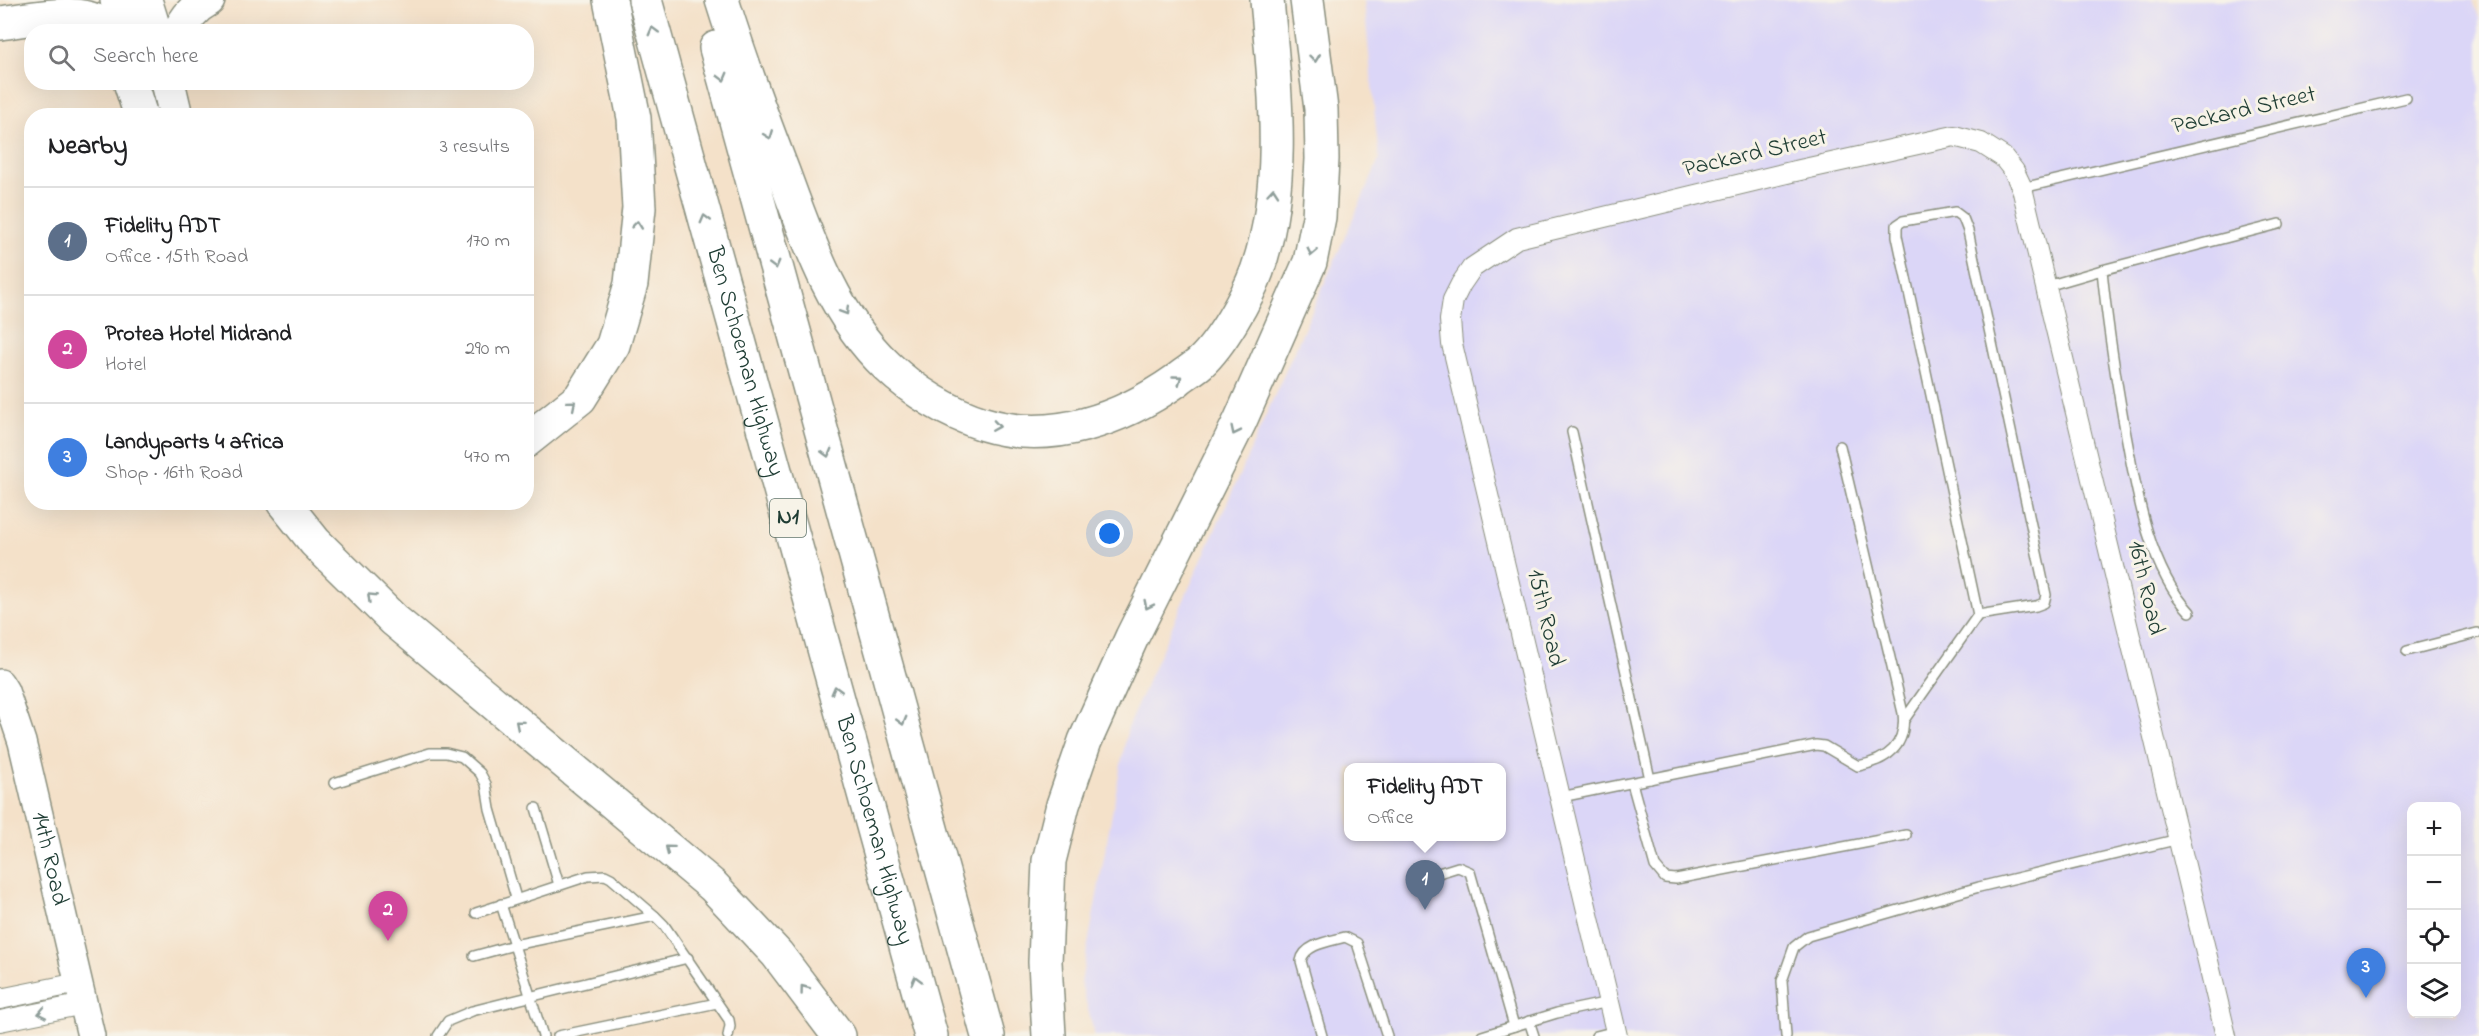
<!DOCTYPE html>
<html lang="en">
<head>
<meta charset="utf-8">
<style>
	:root { --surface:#fff; --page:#f6f6f6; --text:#202124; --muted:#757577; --line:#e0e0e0; --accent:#0b8043 }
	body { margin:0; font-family:"Indie Flower",sans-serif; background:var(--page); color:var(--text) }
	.controls { position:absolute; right:18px; bottom:18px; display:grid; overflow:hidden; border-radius:12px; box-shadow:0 6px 24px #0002 }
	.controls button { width:54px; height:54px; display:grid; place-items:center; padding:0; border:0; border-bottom:2px solid var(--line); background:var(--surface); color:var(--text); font:30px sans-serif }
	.you { position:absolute; left:1110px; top:534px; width:21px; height:21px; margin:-15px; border:4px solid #fff; border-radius:50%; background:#1a73e8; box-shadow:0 0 0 9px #1a73e833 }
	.badge { display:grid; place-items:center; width:39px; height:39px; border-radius:50%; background:var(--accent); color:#fff; font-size:20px; font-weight:700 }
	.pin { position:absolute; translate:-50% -50px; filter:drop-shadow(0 2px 3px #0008) }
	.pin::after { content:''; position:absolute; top:32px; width:21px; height:18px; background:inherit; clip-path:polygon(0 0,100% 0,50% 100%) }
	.popup { position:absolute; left:1344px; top:763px; width:162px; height:78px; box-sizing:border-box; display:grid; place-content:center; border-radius:12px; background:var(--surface); filter:drop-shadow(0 2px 4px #0005); font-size:20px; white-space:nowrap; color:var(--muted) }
	.popup b { font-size:22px; color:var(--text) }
	.popup::after { content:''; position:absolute; left:50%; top:100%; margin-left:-12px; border:12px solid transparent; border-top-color:var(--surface) }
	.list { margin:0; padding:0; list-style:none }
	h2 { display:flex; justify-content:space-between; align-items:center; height:78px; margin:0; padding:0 24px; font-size:26px }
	h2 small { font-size:20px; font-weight:400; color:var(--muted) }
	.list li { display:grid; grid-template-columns:39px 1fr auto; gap:18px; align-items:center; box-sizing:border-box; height:108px; padding:0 24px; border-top:2px solid var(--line) }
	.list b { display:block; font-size:22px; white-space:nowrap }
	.list p { margin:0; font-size:20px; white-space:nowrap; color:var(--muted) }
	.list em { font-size:20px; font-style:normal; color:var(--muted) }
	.icon { flex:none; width:33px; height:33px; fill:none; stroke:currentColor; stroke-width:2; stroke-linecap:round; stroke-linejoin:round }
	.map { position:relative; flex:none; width:2479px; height:1036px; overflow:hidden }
	.search { position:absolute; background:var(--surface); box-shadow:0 6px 24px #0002; left:24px; top:24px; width:510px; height:66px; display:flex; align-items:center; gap:15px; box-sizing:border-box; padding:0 21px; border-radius:24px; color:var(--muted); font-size:22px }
	.panel { position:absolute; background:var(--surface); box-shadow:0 6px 24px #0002; left:24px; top:108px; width:510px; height:402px; border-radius:24px }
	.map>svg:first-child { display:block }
	.built { fill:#dbd6f7; fill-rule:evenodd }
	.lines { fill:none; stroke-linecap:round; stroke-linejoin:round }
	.lane-casing { stroke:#8a8f7e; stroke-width:12 }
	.street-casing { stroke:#8a8f7e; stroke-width:22 }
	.secondary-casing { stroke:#8a8f7e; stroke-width:30 }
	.highway-casing { stroke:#8a8f7e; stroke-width:36 }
	.lane { stroke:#fff; stroke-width:9 }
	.street { stroke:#fff; stroke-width:20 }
	.secondary { stroke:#fff; stroke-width:27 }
	.highway { stroke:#fff; stroke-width:33 }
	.oneway { stroke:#8f9e9a }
	.labels { text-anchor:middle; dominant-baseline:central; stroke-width:6; stroke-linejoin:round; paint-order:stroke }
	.shield { fill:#f7f3e8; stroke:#60746a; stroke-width:1.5 }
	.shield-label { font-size:22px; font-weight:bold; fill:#1f3d34 }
	.street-label { font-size:24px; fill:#1f3d34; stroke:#f7f3e8 }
</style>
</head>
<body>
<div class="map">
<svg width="2479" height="1036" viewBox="0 0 2479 1036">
	<rect width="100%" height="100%" fill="#f7f3e8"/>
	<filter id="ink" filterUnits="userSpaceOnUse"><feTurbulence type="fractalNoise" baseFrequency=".0167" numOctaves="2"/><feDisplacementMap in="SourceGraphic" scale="12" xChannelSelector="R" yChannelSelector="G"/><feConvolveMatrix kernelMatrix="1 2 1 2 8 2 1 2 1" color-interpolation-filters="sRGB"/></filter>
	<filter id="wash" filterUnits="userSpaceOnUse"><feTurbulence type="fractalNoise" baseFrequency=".008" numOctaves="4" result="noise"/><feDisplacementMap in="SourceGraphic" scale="24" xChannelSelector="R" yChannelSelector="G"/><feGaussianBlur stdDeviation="1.35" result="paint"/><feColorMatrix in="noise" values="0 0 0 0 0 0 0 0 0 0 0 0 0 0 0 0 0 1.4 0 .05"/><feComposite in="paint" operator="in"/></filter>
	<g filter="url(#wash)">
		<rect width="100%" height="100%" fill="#f4e1c9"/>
		<!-- built -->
		<path class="built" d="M1364,0h1109l6,18v1018h-1384l-14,-53 47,-257 251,-566zM1348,768h154v68h-154zM2412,806h44v208h-44z"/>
	</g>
	<g filter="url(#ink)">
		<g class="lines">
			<defs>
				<g id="lane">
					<path d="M2022,188l384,-90"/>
					<path d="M2047,286l55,-16"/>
					<path d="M1572,432l78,347"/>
					<path d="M2190,612c-43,-45 -55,-129 -66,-188 -9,-51 -17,-102 -22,-154l177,-46"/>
					<path d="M2407,651l70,-18"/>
					<path d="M1904,720l74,-105 -81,-379v-11l6,-4 52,-9 8,6 5,13 78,364 -2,8 -8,3 -58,9"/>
					<path d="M334,783l96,-30h16l16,4 18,16 6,11 4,25 26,89"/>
					<path d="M1632,783l23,83 10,12 11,1 230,-44"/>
					<path d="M1561,797l255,-52 8,1 34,20c30,-6 49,-21 45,-53l-63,-267"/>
					<path d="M536,808l23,77"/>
					<path d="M1429,876l29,-9 12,5 44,154"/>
					<path d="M501,904l42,132"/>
					<path d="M476,913l112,-37 17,-1 6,3 44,38 9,9 65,95 1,6 -2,10"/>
					<path d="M474,956l40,-11 141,-29"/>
					<path d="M1529,1021l5,15"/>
					<path d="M438,1036l10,-15 24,-10 216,-53"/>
					<path d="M558,1036l159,-33"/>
					<path d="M1322,1036l-21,-75c3,-17 30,-20 44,-24l12,6 30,93"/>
					<path d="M1482,1036l75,-23 52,-11"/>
					<path d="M1596,1036l20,-5"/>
					<path d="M1786,1036l-4,-55 12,-34 14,-11 171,-49 200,-48"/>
				</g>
				<g id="street">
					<path d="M0,999l78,-16"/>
					<path d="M0,1021l84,-17"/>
					<path d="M1617,1036l-165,-692 -2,-24 3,-20 8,-16 11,-16 45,-30 274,-66 163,-36 27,7 22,14 11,14 8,17 204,848"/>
				</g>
				<g id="secondary">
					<path id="s1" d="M0,683l5,8 17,51 69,294"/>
				</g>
				<g id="highway">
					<path d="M117,0l9,32"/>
					<path d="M145,0l10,32"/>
					<path id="s2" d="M645,0l286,1036"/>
					<path d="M722,0c18,58 39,115 61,172 25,68 50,143 104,194 27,26 62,47 97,58 68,21 138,-5 193,-44 7,-6 16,-11 23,-17 21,-19 47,-65 57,-92 30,-86 18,-182 10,-271"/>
					<path d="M0,23c35,-4 84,-19 113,9"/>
					<path d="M179,32c7,-14 15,-25 29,-32"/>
					<path d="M716,48l272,988"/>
					<path d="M130,82l11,34"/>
					<path d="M168,82l8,34"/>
					<path d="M526,441l54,-43 33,-53 18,-61 8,-76 -5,-90 -24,-118"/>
					<path d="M283,502l32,40 79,78 319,266 64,68 62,82"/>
					<path d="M1049,1036l-4,-74 4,-101 14,-56 22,-64 47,-104 108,-216 70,-159 9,-45 3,-58 -1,-50 -14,-109"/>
				</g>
			</defs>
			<!-- lane casing -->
			<use href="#lane" class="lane-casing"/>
			<!-- street casing -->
			<use href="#street" class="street-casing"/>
			<!-- secondary casing -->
			<use href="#secondary" class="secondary-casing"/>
			<!-- highway casing -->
			<use href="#highway" class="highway-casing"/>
			<!-- lane -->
			<use href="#lane" class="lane"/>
			<!-- street -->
			<use href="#street" class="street"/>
			<!-- secondary -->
			<use href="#secondary" class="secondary"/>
			<!-- highway -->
			<use href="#highway" class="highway"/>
		</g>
		<!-- one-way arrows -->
		<defs><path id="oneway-chevron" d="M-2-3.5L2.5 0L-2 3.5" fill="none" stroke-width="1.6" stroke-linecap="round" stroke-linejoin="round" transform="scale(1.5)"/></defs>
		<g class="oneway">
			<use href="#oneway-chevron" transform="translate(653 31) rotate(-105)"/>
			<use href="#oneway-chevron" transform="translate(1315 58) rotate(83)"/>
			<use href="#oneway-chevron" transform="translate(723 77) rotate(75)"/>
			<use href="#oneway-chevron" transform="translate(769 135) rotate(69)"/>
			<use href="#oneway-chevron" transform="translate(1273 192) rotate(-85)"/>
			<use href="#oneway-chevron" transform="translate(705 219) rotate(-105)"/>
			<use href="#oneway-chevron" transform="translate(637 225) rotate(-84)"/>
			<use href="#oneway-chevron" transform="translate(1312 252) rotate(101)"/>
			<use href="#oneway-chevron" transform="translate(775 265) rotate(75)"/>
			<use href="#oneway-chevron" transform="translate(845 311) rotate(58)"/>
			<use href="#oneway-chevron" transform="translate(1178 379) rotate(-36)"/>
			<use href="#oneway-chevron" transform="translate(572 404) rotate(-40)"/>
			<use href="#oneway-chevron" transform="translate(996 426) rotate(9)"/>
			<use href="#oneway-chevron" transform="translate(1235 431) rotate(116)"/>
			<use href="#oneway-chevron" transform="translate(827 453) rotate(75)"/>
			<use href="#oneway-chevron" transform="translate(371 597) rotate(-136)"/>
			<use href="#oneway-chevron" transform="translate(1148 605) rotate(116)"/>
			<use href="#oneway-chevron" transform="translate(836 690) rotate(-105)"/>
			<use href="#oneway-chevron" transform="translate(902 721) rotate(75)"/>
			<use href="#oneway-chevron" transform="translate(519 724) rotate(-140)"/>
			<use href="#oneway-chevron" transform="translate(669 849) rotate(-140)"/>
			<use href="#oneway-chevron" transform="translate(916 980) rotate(-105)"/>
			<use href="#oneway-chevron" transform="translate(804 989) rotate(-127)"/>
			<use href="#oneway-chevron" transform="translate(42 1013) rotate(169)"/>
		</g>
	</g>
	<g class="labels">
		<!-- shield labels -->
		<rect class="shield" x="770" y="499" width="36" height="38" rx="4.5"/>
		<g class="shield-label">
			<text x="788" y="518">N1</text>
		</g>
		<!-- street labels -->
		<g class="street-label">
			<text transform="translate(2244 111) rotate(-13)">Packard Street</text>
			<text transform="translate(1755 154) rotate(-13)">Packard Street</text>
			<text stroke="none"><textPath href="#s2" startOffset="375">Ben Schoeman Highway</textPath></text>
			<text transform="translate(2145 588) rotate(77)">16th Road</text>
			<text transform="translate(1545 618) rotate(77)">15th Road</text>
			<text stroke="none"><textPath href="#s2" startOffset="861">Ben Schoeman Highway</textPath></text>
			<text stroke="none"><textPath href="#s1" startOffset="183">14th Road</textPath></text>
		</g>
	</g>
</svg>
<div class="controls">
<button>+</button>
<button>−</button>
<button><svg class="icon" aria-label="locate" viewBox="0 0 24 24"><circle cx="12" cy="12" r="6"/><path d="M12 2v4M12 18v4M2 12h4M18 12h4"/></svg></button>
<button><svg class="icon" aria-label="layers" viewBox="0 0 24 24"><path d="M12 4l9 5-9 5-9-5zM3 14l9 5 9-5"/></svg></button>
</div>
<div class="you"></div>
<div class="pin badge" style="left:1425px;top:910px;background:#5c6f8a">1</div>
<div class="popup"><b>Fidelity ADT</b>Office</div>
<div class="pin badge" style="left:388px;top:941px;background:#d1479c">2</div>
<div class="pin badge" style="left:2366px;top:998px;background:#3f7fe0">3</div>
<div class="search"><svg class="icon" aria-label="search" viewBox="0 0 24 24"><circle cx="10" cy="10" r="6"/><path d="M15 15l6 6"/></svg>Search here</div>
<section class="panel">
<h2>Nearby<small>3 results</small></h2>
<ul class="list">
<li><span class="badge" style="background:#5c6f8a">1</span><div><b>Fidelity ADT</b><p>Office · 15th Road</p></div><em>170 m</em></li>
<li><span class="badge" style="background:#d1479c">2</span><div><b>Protea Hotel Midrand</b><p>Hotel</p></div><em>290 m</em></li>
<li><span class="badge" style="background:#3f7fe0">3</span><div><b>Landyparts 4 africa</b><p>Shop · 16th Road</p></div><em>470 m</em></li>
</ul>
</section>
</div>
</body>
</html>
